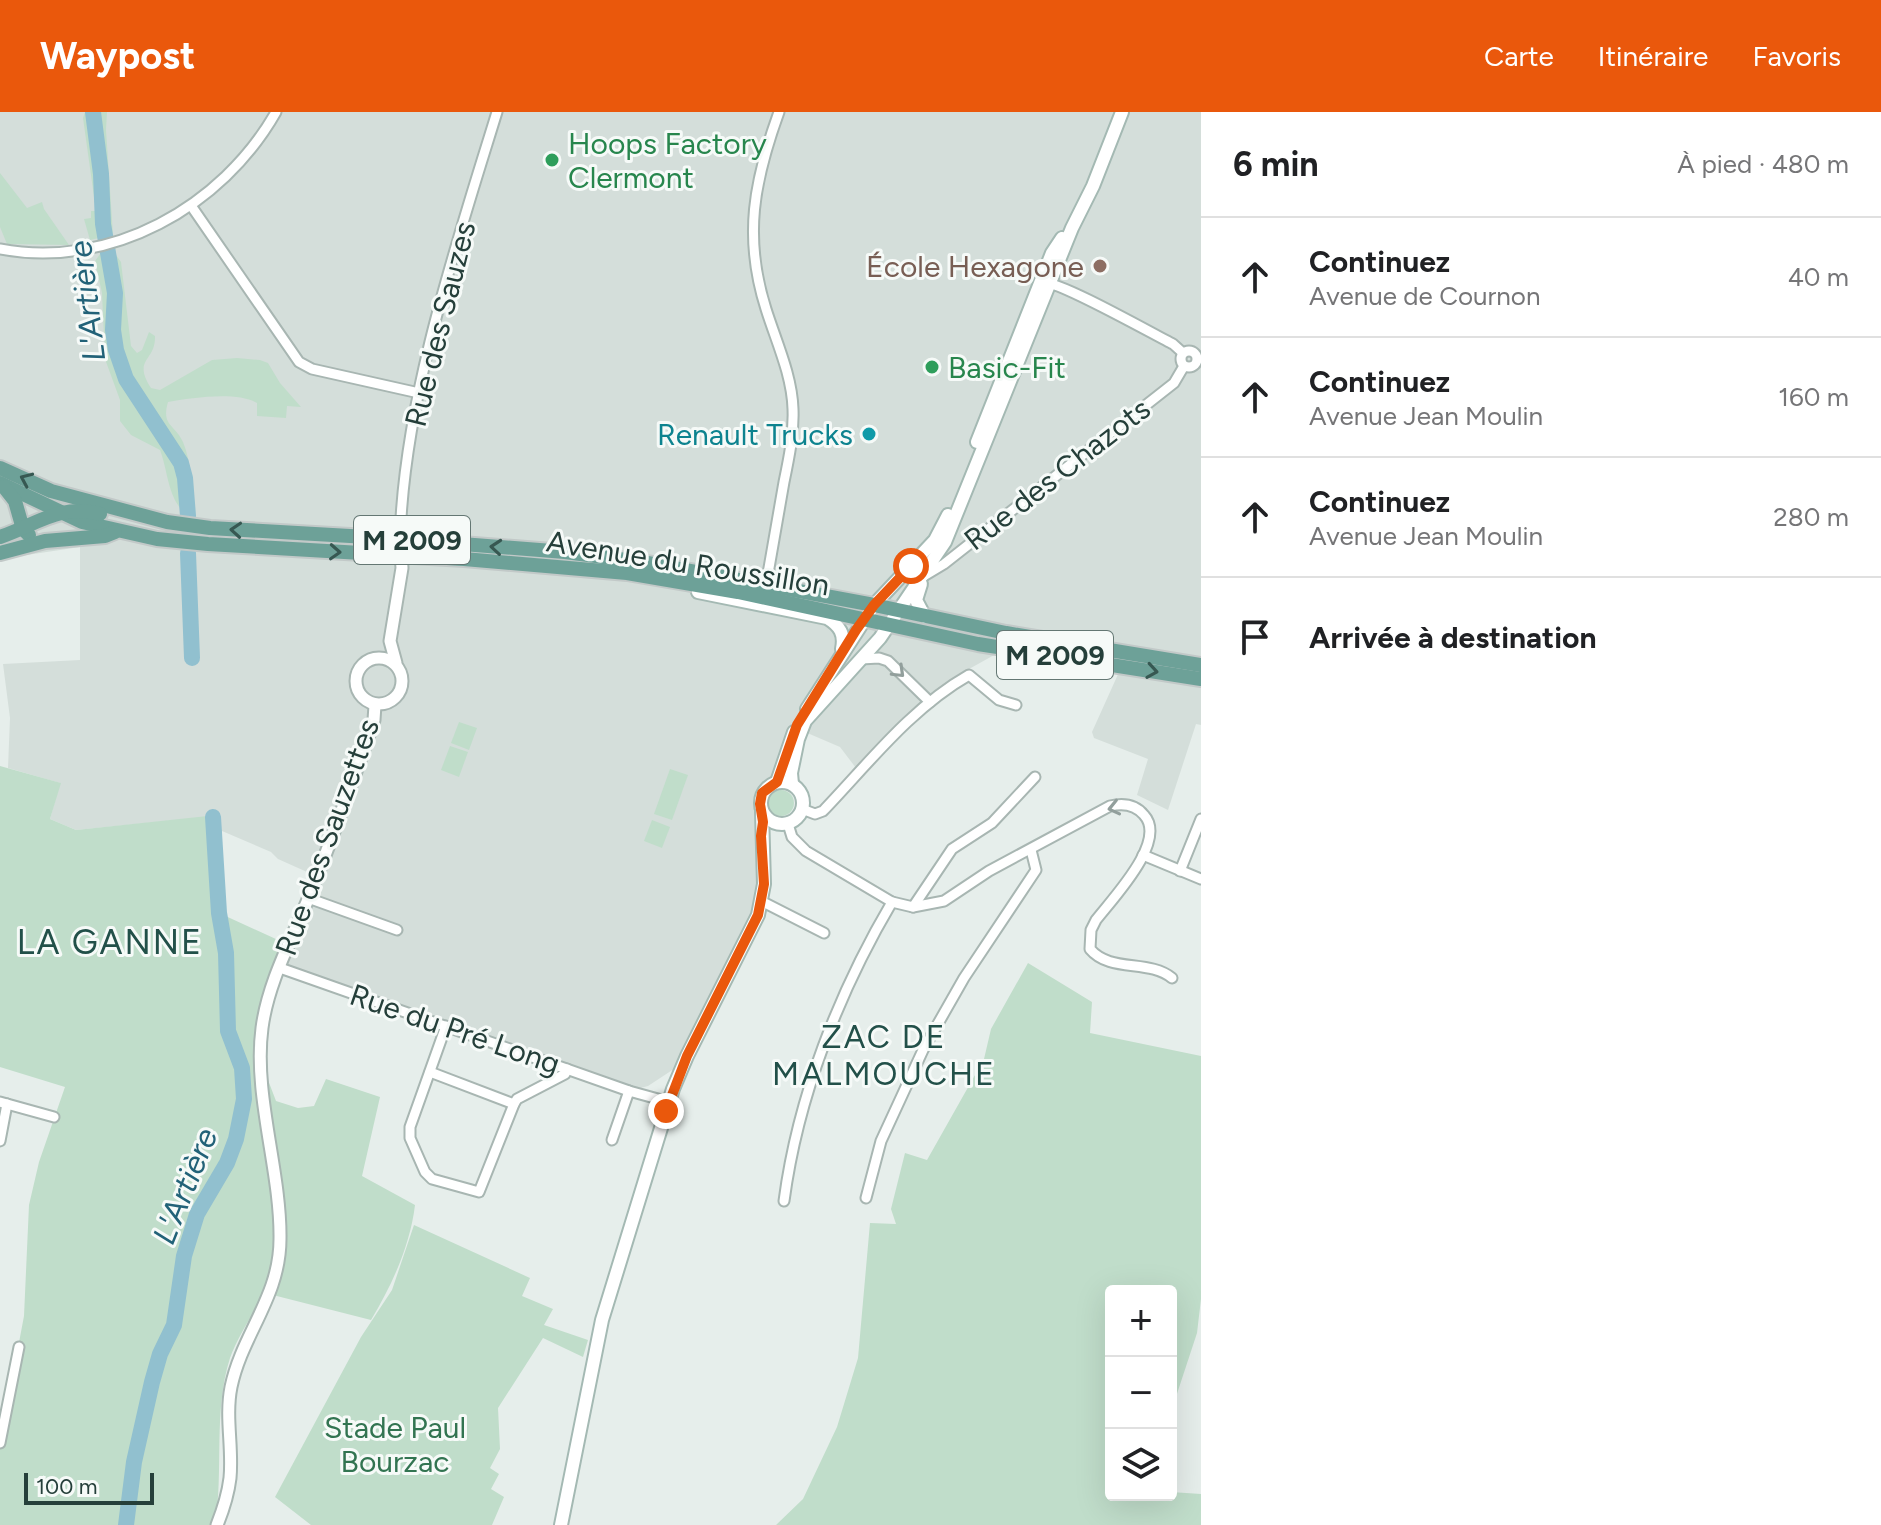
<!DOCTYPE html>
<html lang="fr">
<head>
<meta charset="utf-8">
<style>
	:root { --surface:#fff; --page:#f2f2f2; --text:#202124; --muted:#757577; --line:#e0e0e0; --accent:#ea580c }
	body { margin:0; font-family:Figtree,sans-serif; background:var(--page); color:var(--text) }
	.controls { position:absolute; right:24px; bottom:24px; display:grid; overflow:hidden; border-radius:8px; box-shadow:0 8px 32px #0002 }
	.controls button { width:72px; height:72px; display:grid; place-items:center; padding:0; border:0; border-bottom:2px solid var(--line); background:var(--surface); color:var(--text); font:40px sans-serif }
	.scale { position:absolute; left:24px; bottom:20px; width:130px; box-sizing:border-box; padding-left:8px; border:4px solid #253f3a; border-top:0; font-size:22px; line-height:28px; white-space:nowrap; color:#253f3a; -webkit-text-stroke:6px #f6faf8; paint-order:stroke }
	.stop { position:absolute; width:24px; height:24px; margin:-18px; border:6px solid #ea580c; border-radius:50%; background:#fff }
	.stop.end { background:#ea580c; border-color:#fff; box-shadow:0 2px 8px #0008 }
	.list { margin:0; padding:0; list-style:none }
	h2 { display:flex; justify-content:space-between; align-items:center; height:104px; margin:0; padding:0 32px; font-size:34px }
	h2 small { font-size:26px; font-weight:400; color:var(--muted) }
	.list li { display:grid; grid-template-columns:52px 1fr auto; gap:24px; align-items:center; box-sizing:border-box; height:120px; padding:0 32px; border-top:2px solid var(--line) }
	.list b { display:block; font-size:30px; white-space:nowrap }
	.list p { margin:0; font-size:26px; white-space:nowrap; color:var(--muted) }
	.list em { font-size:26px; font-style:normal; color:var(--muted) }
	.icon { flex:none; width:44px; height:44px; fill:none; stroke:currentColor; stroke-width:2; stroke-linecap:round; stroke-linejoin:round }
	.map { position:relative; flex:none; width:1201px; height:1413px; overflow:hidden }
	header { display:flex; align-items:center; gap:48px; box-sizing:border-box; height:112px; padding:0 40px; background:var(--accent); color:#fff }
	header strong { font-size:38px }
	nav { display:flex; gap:44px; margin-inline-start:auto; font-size:28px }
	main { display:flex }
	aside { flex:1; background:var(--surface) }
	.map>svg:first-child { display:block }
	.built { fill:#d4deda }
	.green { fill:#c0ddca }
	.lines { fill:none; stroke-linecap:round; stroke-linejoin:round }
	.river { stroke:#91c0cf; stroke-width:16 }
	.minor-casing { stroke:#a8b6b2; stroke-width:13 }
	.tertiary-casing { stroke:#a8b6b2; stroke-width:15 }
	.secondary-casing { stroke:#a4b9b3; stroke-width:16 }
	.primary-casing { stroke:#c2c9c8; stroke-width:18 }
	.minor { stroke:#fff; stroke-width:9 }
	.tertiary { stroke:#fff; stroke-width:11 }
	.secondary { stroke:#fff; stroke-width:12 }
	.primary { stroke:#6da198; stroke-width:14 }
	.oneway { stroke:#375852 }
	.oneway2 { stroke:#929f9c }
	.route { stroke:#ea580c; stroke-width:10 }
	.leisure-dot { fill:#2e9e5b; stroke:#f6faf8; stroke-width:3 }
	.education-dot { fill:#8d6e63; stroke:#f6faf8; stroke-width:3 }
	.culture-dot { fill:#0f9aa8; stroke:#f6faf8; stroke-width:3 }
	.labels { text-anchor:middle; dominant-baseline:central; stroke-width:6; stroke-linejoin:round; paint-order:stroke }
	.shield { fill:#f6faf8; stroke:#647773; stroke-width:2 }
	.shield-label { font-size:28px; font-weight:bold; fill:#253f3a }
	.leisure-label { font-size:30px; fill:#27864d; stroke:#f6faf8; text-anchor:start }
	.education-label { font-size:30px; fill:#785e54; stroke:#f6faf8; text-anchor:end }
	.street-label { font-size:30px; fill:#253f3a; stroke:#f6faf8 }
	.culture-label { font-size:30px; fill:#0d838f; stroke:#f6faf8; text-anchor:end }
	.park-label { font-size:30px; fill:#327451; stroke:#f6faf8 }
	.water-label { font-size:32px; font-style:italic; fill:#226278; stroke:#f6faf8 }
	.neighbourhood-label { font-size:32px; letter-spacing:2px; fill:#225049; stroke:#f6faf8 }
	.quarter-label { font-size:34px; letter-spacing:2px; fill:#225049; stroke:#f6faf8 }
</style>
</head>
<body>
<header>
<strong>Waypost</strong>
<nav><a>Carte</a><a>Itinéraire</a><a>Favoris</a></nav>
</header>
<main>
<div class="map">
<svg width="1201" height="1413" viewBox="0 0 1201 1413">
	<rect width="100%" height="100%" fill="#e6eeeb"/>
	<!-- built -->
	<path class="built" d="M0,0h1201v613l-5,-1 -28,86 -31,-15 11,-36 -54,-21 -2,-6 32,-71 -94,-15 -34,8 -36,20 -73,60 -31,34 -16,-21 -35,-15 -28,50 -10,6 -6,9v104l-81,164 -32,21 -19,5 -349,-123 36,-92 -38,-17 -7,-7 -49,-21 -5,-15 -141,14 -26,-11 10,-36 -52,-15 2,-50 -7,-54 77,-4v-113l-80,12z"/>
	<!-- green -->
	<g class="green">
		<path d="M85,0h22l-1,18 7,105 -23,5 -6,-21 7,-1v-7h5l-13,-93z"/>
		<path d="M0,61l27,35 15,-6 2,7 25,36 -62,-1 -7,-17z"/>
		<path d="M111,136l10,14 10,84 6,7 5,-3 7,-18 6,4c1,26 -23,22 -4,52l9,2 52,-30 25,-2 23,2 8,3 12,20 21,24 -14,-1 -1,12 -29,-2v-13c-21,-12 -65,-5 -89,-1 -7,24 7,22 15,40 9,21 8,49 9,72l-4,2c-21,-17 -19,-42 -28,-66l-29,-15 -11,-14v-21l-15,-41 -3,-66 -7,-32 8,-11z"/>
		<path d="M459,610l18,6 -8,22 -18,-7z"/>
		<path d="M450,634l18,6 -9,25 -18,-7z"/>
		<path d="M0,654l61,17 -11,36 26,11 141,-15 5,16 -6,43 3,39 70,32 -20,52 -9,62 16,42 22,7 16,-2 12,-27 54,18 -18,79 53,29c-5,41 -23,80 -44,115l-106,-27c-12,21 -27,43 -35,65 -17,53 -6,112 -15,167h-215v-82l24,-127 5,-111 10,-43 26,-75 -65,-20z"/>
		<path d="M670,657l18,6 -16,45 -18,-6z"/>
		<circle cx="781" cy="691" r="13"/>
		<path d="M652,708l18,7 -8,21 -18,-7z"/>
		<path d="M1028,851l64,39 -2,31 111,23v243l-4,34 -26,79v-121h-60v204h60v-3l30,2v31h-425l27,-26 34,-72 21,-69 12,-135 26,1 -5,-15 14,-56 22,7 57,-101 7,-30z"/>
		<path d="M414,1113l116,53 -8,18 31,13 -9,16 44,15 -5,17 -40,-19 -45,70 2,41 -10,19 9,6 -8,15 13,8 -12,28h-181l-36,-28 86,-160 31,-47z"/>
	</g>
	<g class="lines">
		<!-- river -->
		<g class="river">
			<path d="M93,0l8,62 2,50 12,69 -2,37 3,20 10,29 55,84 4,15 3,38"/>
			<path d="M188,441l4,105"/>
			<path d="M126,1413l8,-63 18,-80 8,-28 14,-29 10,-69 13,-42 30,-51 9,-24 8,-40 -2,-31 -14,-37 -2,-78 -7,-40 -6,-96"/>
		</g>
		<defs>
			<g id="minor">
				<path d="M192,95l107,155 13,7 107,24"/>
				<path d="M0,137c110,21 222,-42 276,-137"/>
				<path d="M1045,171c14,-2 108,51 128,61l10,9"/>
				<circle cx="1189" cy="247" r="8"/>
				<path d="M400,427c4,-139 56,-294 97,-427"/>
				<path d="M924,464l20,-12 230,-181 10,-17"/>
				<path d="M766,473c6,-35 12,-69 18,-103 5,-24 10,-48 9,-73 -1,-34 -17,-68 -27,-100 -23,-72 -12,-128 13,-197"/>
				<path d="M861,547l18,-1 9,3 42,41"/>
				<path d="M802,697l13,5 8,-3c45,-47 88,-103 146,-136l30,25 17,5"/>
				<path d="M788,712l4,13 14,14 86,51 21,5 31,-6 45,-30 121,-65c13,-3 25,-2 34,9 24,26 -31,83 -48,105l-5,10 -1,19c20,24 59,10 82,29"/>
				<path d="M1143,743l58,24"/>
				<path d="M1180,759l21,-52"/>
				<path d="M308,786l89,32"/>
				<path d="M761,789l63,32"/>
				<path d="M913,795l39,-58 40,-26 43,-46"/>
				<path d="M280,856l349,123 40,11"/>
				<path d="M446,914l-36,101v11l15,34 7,7 47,13 35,-88 3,-5 48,-25 2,-5"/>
				<path d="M430,960l84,32"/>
				<path d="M0,990l54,15"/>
				<path d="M612,1028l17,-49"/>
				<path d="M0,1029l7,-37"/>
				<path d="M866,1086l15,-57 42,-91 41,-72 72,-108 -5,-20"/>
				<path d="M784,1089c14,-105 55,-209 108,-299"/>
				<path d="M0,1331l19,-96"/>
			</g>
			<g id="tertiary">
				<circle cx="379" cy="569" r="23"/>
				<path d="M396,551l-6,-22 12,-73 -2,-29"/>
				<path d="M217,1413c6,-15 11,-30 13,-47 3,-30 -5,-61 1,-91 11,-53 49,-90 49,-148 1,-68 -27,-144 -18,-211 6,-46 30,-89 47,-131 23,-59 45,-118 65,-177l1,-15"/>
			</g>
			<g id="secondary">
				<path d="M977,330l75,-189 10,-15"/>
				<path d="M921,472l-5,16 9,17"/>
				<path d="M698,480l129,26c13,8 18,16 15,31"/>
				<path d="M807,597l67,-104 61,-65 13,-25"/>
				<circle cx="782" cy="691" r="21"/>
				<path d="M777,670l17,-50"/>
				<path d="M792,672l-1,-11 7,-34 7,-18 75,-83 65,-96 127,-314 21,-42 29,-74"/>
				<path d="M561,1413l41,-205 71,-231 14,-33 71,-141 6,-31 -2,-72"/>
			</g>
			<g id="primary">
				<path d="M0,356l51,23 116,31 43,6 175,10 180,14 77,10 232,43 132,28 195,32"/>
				<path d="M0,371l82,39 75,17 51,5 256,15 163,14 111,19 240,52 223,35"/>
				<path d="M4,375l11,14 8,28 6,6"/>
				<path d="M0,425c36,-12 60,-34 100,-23"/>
				<path d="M0,441l45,-12 60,-5 10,-4"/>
			</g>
		</defs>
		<!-- minor casing -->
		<use href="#minor" class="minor-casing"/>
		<!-- tertiary casing -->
		<use href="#tertiary" class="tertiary-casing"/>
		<!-- secondary casing -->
		<use href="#secondary" class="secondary-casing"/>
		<!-- primary casing -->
		<use href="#primary" class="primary-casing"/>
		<!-- minor -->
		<use href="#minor" class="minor"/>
		<!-- tertiary -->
		<use href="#tertiary" class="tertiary"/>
		<!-- secondary -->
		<use href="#secondary" class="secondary"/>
		<!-- primary -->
		<use href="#primary" class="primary"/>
	</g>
	<!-- one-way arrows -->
	<defs><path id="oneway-chevron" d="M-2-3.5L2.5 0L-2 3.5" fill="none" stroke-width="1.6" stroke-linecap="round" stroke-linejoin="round" transform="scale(2)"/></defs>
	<g class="oneway">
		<use href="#oneway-chevron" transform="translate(26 367) rotate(-156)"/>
		<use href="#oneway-chevron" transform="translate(236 418) rotate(-176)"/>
		<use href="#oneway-chevron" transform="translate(496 435) rotate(-175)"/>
		<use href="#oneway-chevron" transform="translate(335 440) rotate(3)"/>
		<use href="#oneway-chevron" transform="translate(1152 559) rotate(9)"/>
	</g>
	<g class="oneway2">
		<use href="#oneway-chevron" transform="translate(899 560) rotate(44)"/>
		<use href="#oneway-chevron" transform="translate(1114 696) rotate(167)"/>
	</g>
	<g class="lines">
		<!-- route -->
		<path class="route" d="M666,999l21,-55 71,-141 6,-31 -3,-48 2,-14 -3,-18 2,-11 15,-11 20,-57 59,-95 18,-25 37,-39"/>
	</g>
	<!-- markers -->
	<g class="leisure-dot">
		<circle cx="552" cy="48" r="8"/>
		<circle cx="932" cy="255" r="8"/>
	</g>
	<circle class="education-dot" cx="1100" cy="154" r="8"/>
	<circle class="culture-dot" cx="869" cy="322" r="8"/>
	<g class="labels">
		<!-- shield labels -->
		<g class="shield">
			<rect x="354" y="404" width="116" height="48" rx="6"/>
			<rect x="997" y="519" width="116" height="48" rx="6"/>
		</g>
		<g class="shield-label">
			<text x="412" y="428">M 2009</text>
			<text x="1055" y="543">M 2009</text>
		</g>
		<!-- leisure labels -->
		<g class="leisure-label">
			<text x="568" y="31">Hoops Factory<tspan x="568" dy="34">Clermont</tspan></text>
			<text x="948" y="255">Basic-Fit</text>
		</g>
		<!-- education labels -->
		<g class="education-label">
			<text x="1084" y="154">École Hexagone</text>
		</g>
		<!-- street labels -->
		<g class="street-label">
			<text transform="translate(440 212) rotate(-76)">Rue des Sauzes</text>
			<text transform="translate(1057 362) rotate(-38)">Rue des Chazots</text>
			<text transform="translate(688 451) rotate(9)">Avenue du Roussillon</text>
			<text transform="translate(327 725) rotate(-70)">Rue des Sauzettes</text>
			<text transform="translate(455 917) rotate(19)">Rue du Pré Long</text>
		</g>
		<!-- culture labels -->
		<g class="culture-label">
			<text x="853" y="322">Renault Trucks</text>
		</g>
		<!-- park labels -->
		<g class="park-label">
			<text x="395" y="1315">Stade Paul<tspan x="395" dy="34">Bourzac</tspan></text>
		</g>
		<!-- water labels -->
		<g class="water-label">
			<text transform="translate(87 189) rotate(-97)">L'Artière</text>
			<text transform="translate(185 1074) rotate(-68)">L'Artière</text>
		</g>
		<!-- neighbourhood labels -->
		<g class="neighbourhood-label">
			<text x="884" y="925">ZAC DE<tspan x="884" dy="37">MALMOUCHE</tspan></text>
		</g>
		<!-- quarter labels -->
		<g class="quarter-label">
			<text x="110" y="830">LA GANNE</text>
		</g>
	</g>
</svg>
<div class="controls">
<button>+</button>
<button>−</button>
<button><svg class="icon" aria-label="layers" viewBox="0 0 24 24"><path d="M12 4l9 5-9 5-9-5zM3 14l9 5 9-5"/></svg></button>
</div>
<div class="scale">100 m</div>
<div class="stop" style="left:911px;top:454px"></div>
<div class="stop end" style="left:666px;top:999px"></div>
</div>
<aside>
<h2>6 min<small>À pied · 480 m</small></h2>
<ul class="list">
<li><svg class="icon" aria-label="ahead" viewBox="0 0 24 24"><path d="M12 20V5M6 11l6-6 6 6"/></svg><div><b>Continuez</b><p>Avenue de Cournon</p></div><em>40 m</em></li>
<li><svg class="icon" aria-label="ahead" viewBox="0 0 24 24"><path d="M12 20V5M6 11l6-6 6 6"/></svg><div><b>Continuez</b><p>Avenue Jean Moulin</p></div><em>160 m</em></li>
<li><svg class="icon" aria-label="ahead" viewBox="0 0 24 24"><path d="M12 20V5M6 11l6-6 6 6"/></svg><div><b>Continuez</b><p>Avenue Jean Moulin</p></div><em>280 m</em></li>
<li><svg class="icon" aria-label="arrive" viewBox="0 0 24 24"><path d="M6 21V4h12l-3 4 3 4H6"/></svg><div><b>Arrivée à destination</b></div></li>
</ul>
</aside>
</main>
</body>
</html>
